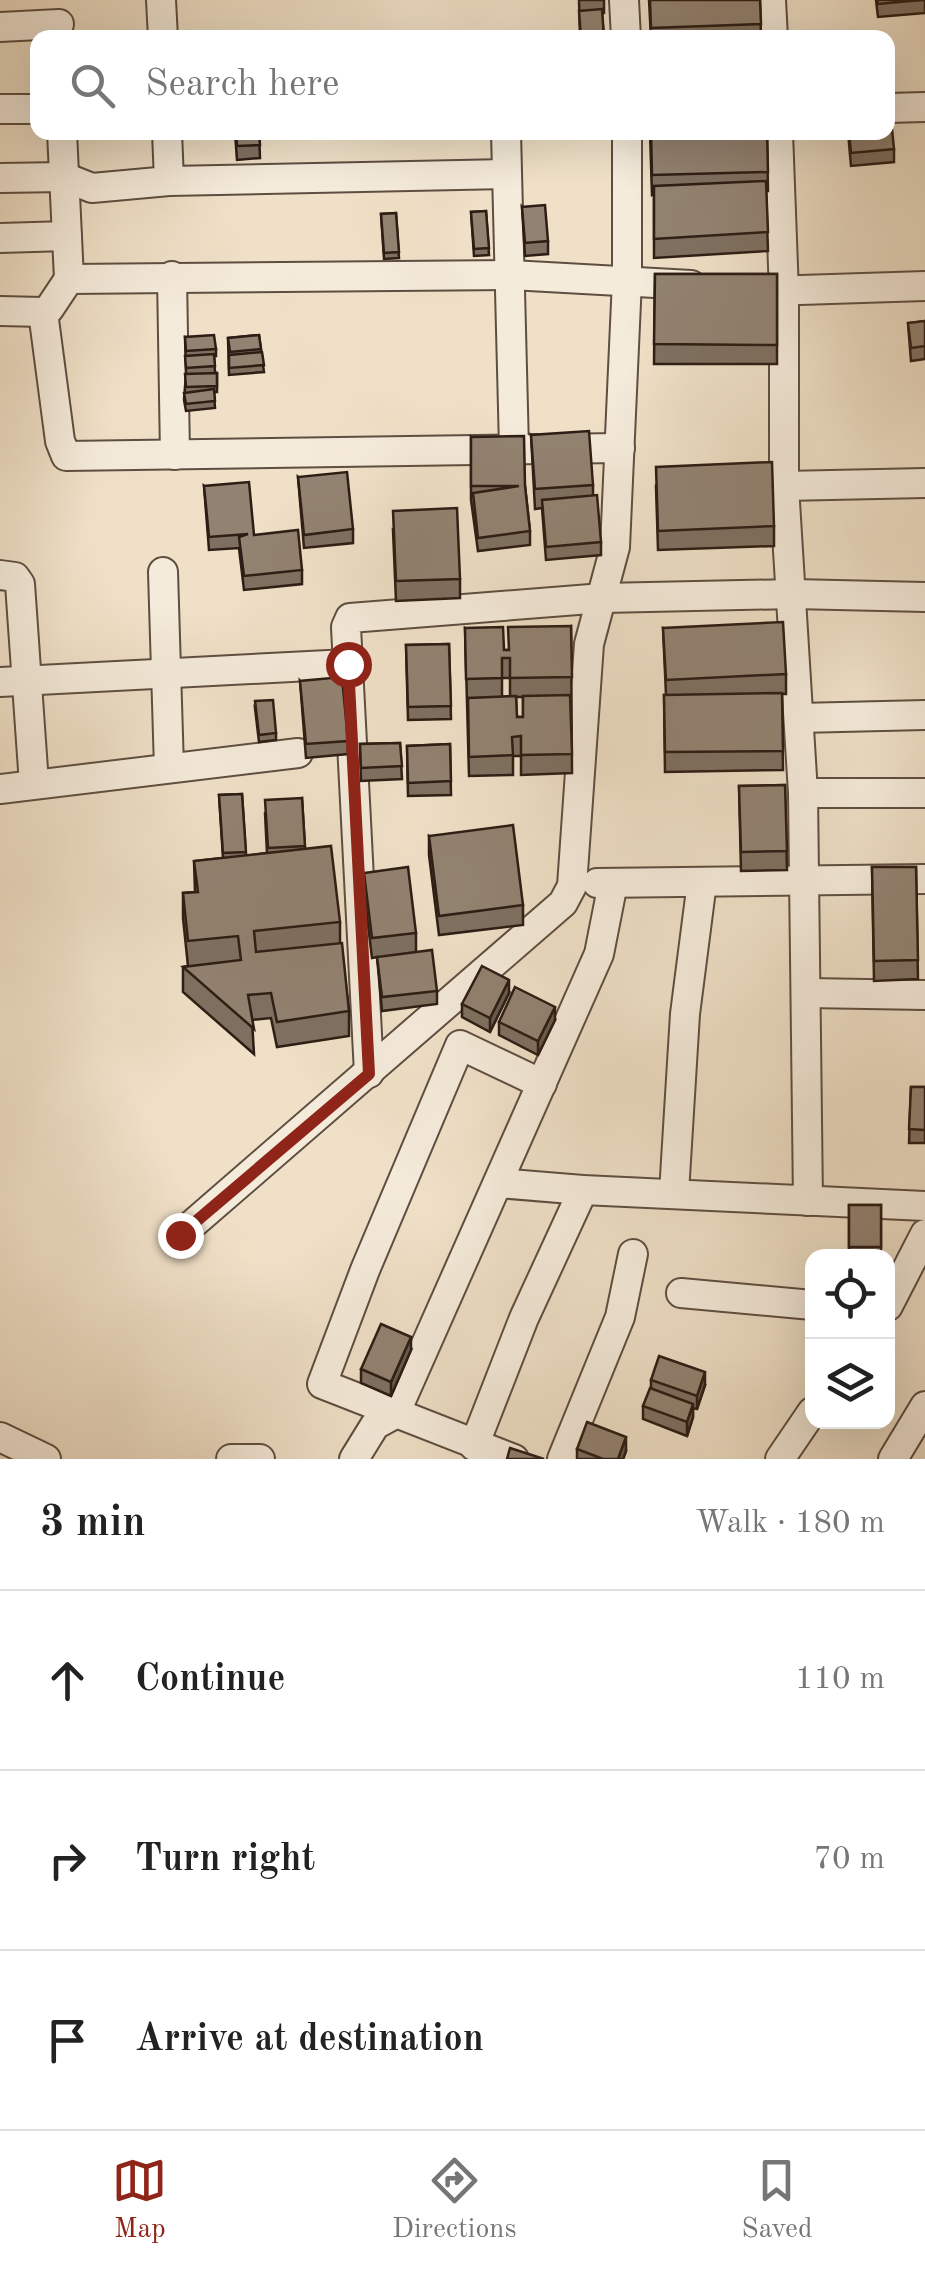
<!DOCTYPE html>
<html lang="en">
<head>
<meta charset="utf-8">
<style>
	:root { --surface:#fff; --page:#f6f6f6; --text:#222; --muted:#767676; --line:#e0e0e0; --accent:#8f2418 }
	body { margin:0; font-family:"Old Standard TT",serif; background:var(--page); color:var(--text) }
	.controls { position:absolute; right:30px; bottom:30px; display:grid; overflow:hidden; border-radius:20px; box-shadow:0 10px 40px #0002 }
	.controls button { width:90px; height:90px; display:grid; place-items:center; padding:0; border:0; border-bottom:2px solid var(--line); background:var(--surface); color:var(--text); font:50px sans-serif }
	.stop { position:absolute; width:30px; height:30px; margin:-22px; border:8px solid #8f2418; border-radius:50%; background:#fff }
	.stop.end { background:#8f2418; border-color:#fff; box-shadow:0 2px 10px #0008 }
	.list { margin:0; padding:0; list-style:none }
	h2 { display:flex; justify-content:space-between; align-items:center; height:130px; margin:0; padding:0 40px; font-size:42px }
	h2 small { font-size:32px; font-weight:400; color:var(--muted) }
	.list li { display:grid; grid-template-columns:65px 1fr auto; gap:30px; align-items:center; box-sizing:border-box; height:180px; padding:0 40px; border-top:2px solid var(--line) }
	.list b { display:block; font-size:38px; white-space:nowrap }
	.list em { font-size:32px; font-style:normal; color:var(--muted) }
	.icon { flex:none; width:55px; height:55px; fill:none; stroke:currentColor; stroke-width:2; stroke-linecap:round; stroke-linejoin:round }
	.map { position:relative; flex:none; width:925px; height:1459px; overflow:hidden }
	.search { position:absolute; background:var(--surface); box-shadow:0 10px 40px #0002; left:30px; right:30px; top:30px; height:110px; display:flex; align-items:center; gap:25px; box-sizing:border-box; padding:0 35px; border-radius:20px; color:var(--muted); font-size:38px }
	.sheet { height:670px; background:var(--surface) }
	nav { display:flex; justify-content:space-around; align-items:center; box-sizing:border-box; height:140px; border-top:2px solid var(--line); background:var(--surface); font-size:28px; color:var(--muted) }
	nav a { display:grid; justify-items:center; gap:5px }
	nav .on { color:var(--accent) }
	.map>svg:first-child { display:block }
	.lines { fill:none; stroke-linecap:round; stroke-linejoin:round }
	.minor-casing { stroke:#5e4e41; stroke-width:32 }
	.minor { stroke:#f5ebdb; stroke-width:28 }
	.wall { fill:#7e7061; stroke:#2d1d14; stroke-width:2.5; fill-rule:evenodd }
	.shaded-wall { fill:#665b4f; stroke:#2d1d14; stroke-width:2.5 }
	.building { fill:#928271; stroke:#2d1d14; stroke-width:2.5 }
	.route { stroke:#8f2418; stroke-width:12 }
</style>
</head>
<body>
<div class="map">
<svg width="925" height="1459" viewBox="0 0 925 1459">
	<rect width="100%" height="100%" fill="#efe0c7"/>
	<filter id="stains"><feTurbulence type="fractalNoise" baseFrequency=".002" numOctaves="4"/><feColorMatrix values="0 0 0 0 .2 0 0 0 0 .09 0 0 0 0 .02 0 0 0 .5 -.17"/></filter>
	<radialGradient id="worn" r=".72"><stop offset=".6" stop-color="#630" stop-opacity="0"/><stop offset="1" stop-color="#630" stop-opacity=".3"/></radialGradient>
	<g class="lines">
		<defs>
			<g id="minor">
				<path d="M161,0l2,38"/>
				<path d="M624,0l2,38"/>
				<path d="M771,0l2,38"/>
				<path d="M0,27l59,-3"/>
				<path d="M888,108l37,-1"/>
				<path d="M0,109h38"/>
				<path d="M62,132l7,147"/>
				<path d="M167,132l2,49"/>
				<path d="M506,132l8,316"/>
				<path d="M778,132l6,161v193l19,307 5,408"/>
				<path d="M0,178l64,-1 28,11 77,-7 338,-7"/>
				<path d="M0,238l67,-2"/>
				<path d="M172,276l3,179"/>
				<path d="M769,291l156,-5"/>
				<path d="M0,311l43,1 6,-3 20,-30 442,-4 180,10"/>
				<path d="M43,312l17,129 6,15 554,-8"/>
				<path d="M784,486l141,-3"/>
				<path d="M163,572l6,196"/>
				<path d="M0,575l15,2 5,7 14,200"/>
				<path d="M0,682l348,-18"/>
				<path d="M799,718l126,-3"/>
				<path d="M0,789l298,-36"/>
				<path d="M803,793h122"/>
				<path d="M597,883l328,-4"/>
				<path d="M808,993l117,2"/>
				<path d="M369,1073l-23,-446 4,-9 253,-20 190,-4 132,3"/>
				<path d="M498,1183l85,7 342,16"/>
				<path d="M674,1193l11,-179 17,-132"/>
				<path d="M180,1235l383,-332 9,-17 17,-242 26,-97 12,-267v-148"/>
				<path d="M681,1293l131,12"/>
				<path d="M888,1306l37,-72"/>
				<path d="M0,1437l46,22"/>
				<path d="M474,1446l50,-128 59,-128"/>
				<path d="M231,1459h29"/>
				<path d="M354,1459l21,-34 20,-11 204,-460 14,-71"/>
				<path d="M514,1459l-192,-75 43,-114 95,-225 82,39"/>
				<path d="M562,1459l58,-142 13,-63"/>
				<path d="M780,1459l32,-47"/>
				<path d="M893,1459l32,-53"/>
			</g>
		</defs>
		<!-- minor casing -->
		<use href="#minor" class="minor-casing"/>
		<!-- minor -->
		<use href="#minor" class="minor"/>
	</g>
	<!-- wall -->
	<g class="wall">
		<path d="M579,0h25v13l-2,1 2,24h-24z"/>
		<path d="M649,0h111l1,38h-110z"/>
		<path d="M876,0h49v13l-47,4z"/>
		<path d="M235,132h24l1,26 -23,2z"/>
		<path d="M650,132h117l1,59h-2l2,60 -114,7v-64l-2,1z"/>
		<path d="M848,132h40l6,17v13l-43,4z"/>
		<path d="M522,207l26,34v13l-23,2z"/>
		<path d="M486,211l3,44 -15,1 -3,-44z"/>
		<path d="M396,213l3,45 -15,1 -3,-45z"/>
		<path d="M655,274h122v90h-123z"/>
		<path d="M925,321v38l-14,2 -3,-38z"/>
		<path d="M259,335l5,37 -35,3 -1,-37z"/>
		<path d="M185,337l31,12v7h-2l1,16 2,1v19h-3l1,16 -29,3 -2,-11 2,-26z"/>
		<path d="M531,435l62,50v10l8,47v13l-55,5 -4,-52 -7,1z"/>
		<path d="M471,437l54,49 5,45v14l-52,6 -7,-51z"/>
		<path d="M298,477l55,52v14l-49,5z"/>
		<path d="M204,486l50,49 48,35v14l-58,6 -5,-42 -30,2z"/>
		<path d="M656,486l118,40v20l-116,4z"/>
		<path d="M393,530l67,49v19l-64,3z"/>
		<path d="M571,626l1,147 -51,2v-19h-8v19l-44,1 -4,-148 39,22h5zM502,678h8v18l-8,1zM516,697h7v20h-6z"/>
		<path d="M663,628l123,46v20h-4l1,76 -118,2 -1,-77h2z"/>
		<path d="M449,644l2,75 -43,1 -2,-75z"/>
		<path d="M300,681l48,60v13l-42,4z"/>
		<path d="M255,708l21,25v7l-17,2z"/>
		<path d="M400,743l2,36 -41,2 -1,-37z"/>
		<path d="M450,744l1,51 -43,1 -1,-50z"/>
		<path d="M785,785l2,85 -46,1 -2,-85z"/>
		<path d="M242,794l4,62 21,-3 -2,-40 37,-15 3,51 35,73v21l9,68v25l-72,11 -6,-29 -19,2 2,34 -71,-62v-25l5,-1 -5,-48v-25l12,-1 -1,-31 29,-3 -4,-63z"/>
		<path d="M429,836l94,69v20l-84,10 -10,-80z"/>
		<path d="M872,867h44l2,112 -44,2z"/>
		<path d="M364,873l52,60v19l21,39v13l-55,7 -5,-54 -5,1 -8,-66z"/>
		<path d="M509,993l-19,39 -28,-15v-13z"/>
		<path d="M555,1020l-17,35 -39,-20v-13z"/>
		<path d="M911,1087h14v56h-16z"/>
		<rect x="849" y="1205" width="32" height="51"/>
		<path d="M411,1350l-20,46 -30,-13v-14z"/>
		<path d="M651,1380l54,5 -8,24 -4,-1v9l-6,19 -44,-17v-13l8,-18z"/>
		<path d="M577,1449l49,2 -3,8h-46z"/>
	</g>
	<!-- shaded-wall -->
	<g class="shaded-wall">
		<path d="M509,980v13l-19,39v-14z"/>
		<path d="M555,1007v13l-17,35v-14z"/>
		<path d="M411,1337v13l-20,46v-14z"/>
		<path d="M705,1372v13l-8,24v-13z"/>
		<path d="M693,1404v13l-6,19v-14z"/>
		<path d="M626,1437v14l-3,8h-5z"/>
	</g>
	<!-- building -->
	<g class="building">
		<path d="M650,0h110l1,24 -110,4z"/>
		<path d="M877,0h45l-44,4z"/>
		<path d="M602,9l2,29h-23l-2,-27z"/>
		<path d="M888,109h2l4,40 -43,4 -2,-21h39z"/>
		<path d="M236,132h23l1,13 -23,1z"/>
		<path d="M651,132h116l1,40 -116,3z"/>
		<path d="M766,181l2,51 -114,7v-53z"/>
		<path d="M545,205l3,36 -23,2 -3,-36z"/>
		<path d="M486,211l3,37 -15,1 -3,-37z"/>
		<path d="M396,213l3,39 -15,1 -3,-39z"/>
		<path d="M655,274h122v71l-123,-1z"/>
		<path d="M925,321v25l-14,2 -3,-25z"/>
		<path d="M214,335l2,14 -30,2 -1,-14z"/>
		<path d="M259,335l2,14 -31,3 -2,-14z"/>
		<path d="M262,352l2,13 -35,3v-13z"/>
		<path d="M214,354l1,12 -29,2 -1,-12z"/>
		<path d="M217,373v13l-31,1 -1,-13z"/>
		<path d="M214,389l1,12 -29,3 -2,-11z"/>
		<path d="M589,431l4,54 -58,4 -4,-54z"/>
		<path d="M524,436l1,50 5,45 -52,7 -5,-45 46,-7h-48v-49z"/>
		<path d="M772,462l2,64 -116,5 -2,-64z"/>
		<path d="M347,472l6,57 -49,6 -6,-58z"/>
		<path d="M249,482l5,53 44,-5 4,40 -58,6 -5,-39 9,-3 -39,3 -5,-51z"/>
		<path d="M597,495l4,47 -55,5 -4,-47z"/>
		<path d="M457,508l3,71 -64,2 -3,-70z"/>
		<path d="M783,622l3,52 -120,6 -3,-52z"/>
		<path d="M571,626l1,51 -62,1v-20h-8v20l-36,1 -1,-51 38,-1 1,23h5l-1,-23z"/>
		<path d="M449,644l2,62 -43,1 -2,-62z"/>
		<path d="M342,677l6,64 -42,3 -6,-63z"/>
		<path d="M782,693l1,58 -118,1 -1,-57z"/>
		<path d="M570,695l2,59 -51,1v-19l-9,1 1,18 -44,2 -1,-59 48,-2 1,21h6v-21z"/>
		<path d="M273,700l3,33 -17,2 -4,-34z"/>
		<path d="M400,743l2,23 -41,2 -1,-24z"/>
		<path d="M450,744l1,37 -43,2 -1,-37z"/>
		<path d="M785,785l2,66 -46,1 -2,-66z"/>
		<path d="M242,794l4,58 -23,1 -4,-58z"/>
		<path d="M302,798l3,48 -37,2 -3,-48z"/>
		<path d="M513,825l10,80 -84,11 -10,-80z"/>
		<path d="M331,846l9,76 -86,9 2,21 86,-9 7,68 -72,11 -6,-29 -23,2 6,34 -71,-62 58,-7 -3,-24 -50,5 -5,-48 15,-1 -4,-31z"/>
		<path d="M408,867l8,66 -44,5 -8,-65z"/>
		<path d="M872,867h44l2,93 -44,1z"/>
		<path d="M432,950l5,41 -55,6 -5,-40z"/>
		<path d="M482,966l27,14 -19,38 -28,-14z"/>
		<path d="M515,987l40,20 -17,34 -39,-19z"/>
		<path d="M911,1087h14v43l-16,-1z"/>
		<rect x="849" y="1205" width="32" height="42"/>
		<path d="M381,1324l30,13 -20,45 -30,-13z"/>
		<path d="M659,1356l46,16 -8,24 -46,-16z"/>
		<path d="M650,1388l43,16 -6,18 -44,-16z"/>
		<path d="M587,1422l39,15 -8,22h-15l-26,-10z"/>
		<path d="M510,1448l34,11h-37z"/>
	</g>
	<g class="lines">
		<!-- route -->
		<path class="route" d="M180,1235l189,-161 -21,-410"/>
	</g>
	<rect width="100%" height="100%" filter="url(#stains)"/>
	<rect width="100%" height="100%" fill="url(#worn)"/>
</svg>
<div class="controls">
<button><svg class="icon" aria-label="locate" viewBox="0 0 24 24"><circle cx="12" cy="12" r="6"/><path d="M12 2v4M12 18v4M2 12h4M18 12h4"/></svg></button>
<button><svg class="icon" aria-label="layers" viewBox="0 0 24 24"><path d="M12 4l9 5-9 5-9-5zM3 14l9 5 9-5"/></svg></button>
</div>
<div class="stop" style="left:348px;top:664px"></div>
<div class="stop end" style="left:180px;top:1235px"></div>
<div class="search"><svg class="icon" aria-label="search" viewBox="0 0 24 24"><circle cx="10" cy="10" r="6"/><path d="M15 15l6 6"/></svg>Search here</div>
</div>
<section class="sheet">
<h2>3 min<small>Walk · 180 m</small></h2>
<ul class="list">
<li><svg class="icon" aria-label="ahead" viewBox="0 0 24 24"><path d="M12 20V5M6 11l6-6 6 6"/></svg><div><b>Continue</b></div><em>110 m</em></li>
<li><svg class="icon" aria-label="right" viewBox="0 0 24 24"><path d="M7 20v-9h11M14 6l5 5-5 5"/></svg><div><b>Turn right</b></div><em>70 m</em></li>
<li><svg class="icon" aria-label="arrive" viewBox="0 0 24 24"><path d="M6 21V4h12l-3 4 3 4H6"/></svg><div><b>Arrive at destination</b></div></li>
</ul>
</section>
<nav>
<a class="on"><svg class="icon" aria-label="map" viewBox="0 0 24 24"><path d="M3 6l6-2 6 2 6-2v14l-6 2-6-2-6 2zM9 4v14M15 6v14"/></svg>Map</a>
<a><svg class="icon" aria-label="directions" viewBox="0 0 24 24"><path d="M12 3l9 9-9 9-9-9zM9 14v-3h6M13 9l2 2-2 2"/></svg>Directions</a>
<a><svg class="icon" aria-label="saved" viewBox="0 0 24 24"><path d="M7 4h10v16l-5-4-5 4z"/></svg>Saved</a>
</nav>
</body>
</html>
